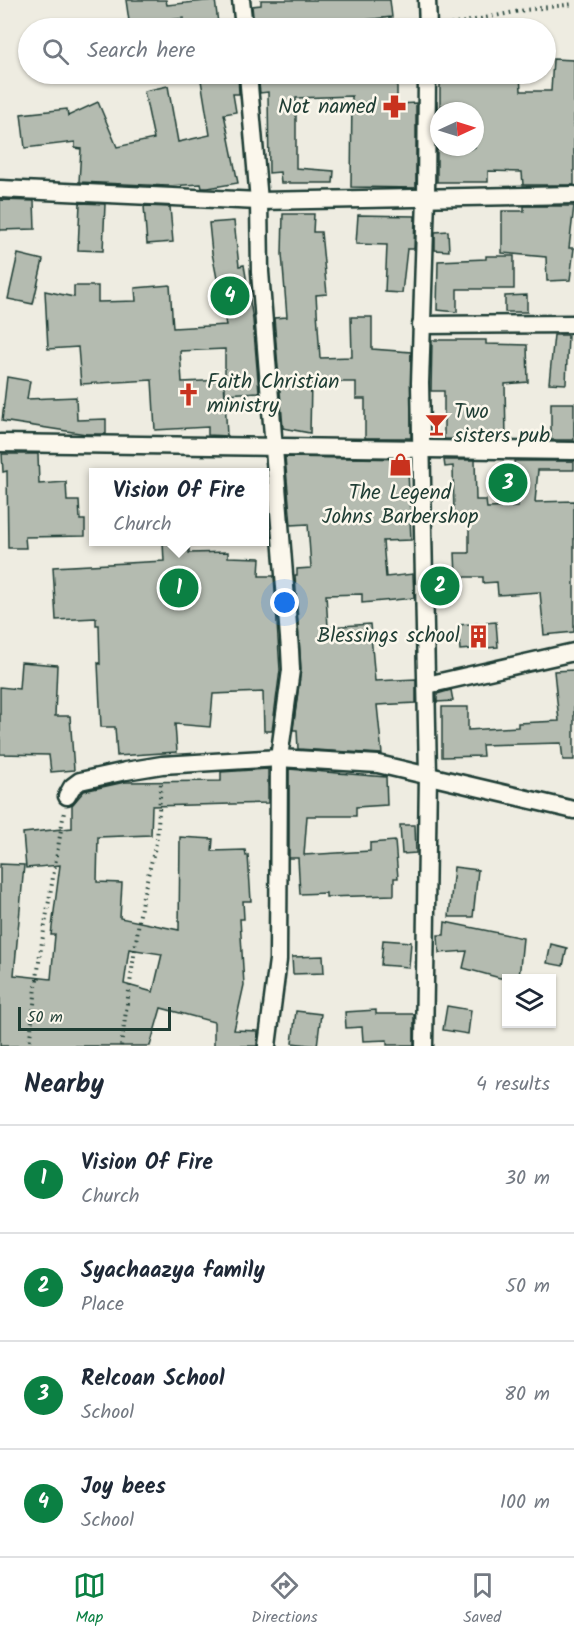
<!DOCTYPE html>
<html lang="en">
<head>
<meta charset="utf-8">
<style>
	:root { --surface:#fff; --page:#f2f2f3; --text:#1f2937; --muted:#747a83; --line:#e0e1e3; --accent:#0b8043 }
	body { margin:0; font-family:Kalam,sans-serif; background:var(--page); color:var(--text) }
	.controls { position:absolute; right:18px; bottom:18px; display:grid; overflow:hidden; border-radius:0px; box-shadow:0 2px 4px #0004 }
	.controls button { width:54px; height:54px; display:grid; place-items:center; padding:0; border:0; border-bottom:2px solid var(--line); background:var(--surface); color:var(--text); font:30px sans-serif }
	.compass { position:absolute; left:430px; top:102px; width:54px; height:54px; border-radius:50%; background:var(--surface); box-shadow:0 2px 4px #0004; rotate:86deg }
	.scale { position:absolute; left:18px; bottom:15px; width:153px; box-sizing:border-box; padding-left:6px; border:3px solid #1f3d34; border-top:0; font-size:16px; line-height:21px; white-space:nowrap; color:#1f3d34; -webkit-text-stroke:4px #fbf7ec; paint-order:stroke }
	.you { position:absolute; left:285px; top:603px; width:21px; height:21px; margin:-15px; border:4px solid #fff; border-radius:50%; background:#1a73e8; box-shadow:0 0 0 9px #1a73e833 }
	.badge { display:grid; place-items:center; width:39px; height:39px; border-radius:50%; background:var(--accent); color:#fff; font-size:20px; font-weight:700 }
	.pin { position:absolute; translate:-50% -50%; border:3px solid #fff; box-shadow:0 2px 6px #0006 }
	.popup { position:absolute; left:89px; top:468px; width:180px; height:78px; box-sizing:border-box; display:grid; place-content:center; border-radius:0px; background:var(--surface); filter:drop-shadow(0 2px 4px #0005); font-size:20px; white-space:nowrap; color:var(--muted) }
	.popup b { font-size:22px; color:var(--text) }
	.popup::after { content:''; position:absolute; left:50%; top:100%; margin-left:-12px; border:12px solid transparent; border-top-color:var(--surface) }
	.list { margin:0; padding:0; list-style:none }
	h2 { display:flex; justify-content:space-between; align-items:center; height:78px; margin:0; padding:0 24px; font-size:26px }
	h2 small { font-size:20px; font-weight:400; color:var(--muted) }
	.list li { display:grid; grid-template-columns:39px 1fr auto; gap:18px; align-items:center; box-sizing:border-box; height:108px; padding:0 24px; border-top:2px solid var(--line) }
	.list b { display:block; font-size:22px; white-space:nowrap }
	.list p { margin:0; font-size:20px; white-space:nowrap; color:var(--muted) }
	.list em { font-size:20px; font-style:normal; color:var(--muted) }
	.icon { flex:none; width:33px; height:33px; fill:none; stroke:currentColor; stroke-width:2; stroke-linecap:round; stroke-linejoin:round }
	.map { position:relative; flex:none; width:574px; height:1046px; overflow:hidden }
	.search { position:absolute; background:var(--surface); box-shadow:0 2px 4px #0004; left:18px; right:18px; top:18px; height:66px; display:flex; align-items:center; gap:15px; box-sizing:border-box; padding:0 21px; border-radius:33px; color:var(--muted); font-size:22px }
	.sheet { height:510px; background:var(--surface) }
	nav { display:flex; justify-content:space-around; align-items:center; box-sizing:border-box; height:84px; border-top:2px solid var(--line); background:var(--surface); font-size:16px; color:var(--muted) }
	nav a { display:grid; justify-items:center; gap:3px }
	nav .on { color:var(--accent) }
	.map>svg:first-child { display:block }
	.building { fill:#b4bbb0; stroke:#1f3d34; stroke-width:1.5; fill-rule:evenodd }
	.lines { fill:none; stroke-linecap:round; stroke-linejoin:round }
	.minor-casing { stroke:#1f3d34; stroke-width:21 }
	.path { stroke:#1f3d34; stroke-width:4; stroke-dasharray:1.5 4.5; stroke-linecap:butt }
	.minor { stroke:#fbf7ec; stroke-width:16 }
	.labels { text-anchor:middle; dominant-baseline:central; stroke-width:5; stroke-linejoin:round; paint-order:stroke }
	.poi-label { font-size:21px; fill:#1f3d34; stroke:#fbf7ec; text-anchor:end }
</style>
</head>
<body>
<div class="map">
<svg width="574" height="1046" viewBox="0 0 574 1046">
	<rect width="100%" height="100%" fill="#eeece1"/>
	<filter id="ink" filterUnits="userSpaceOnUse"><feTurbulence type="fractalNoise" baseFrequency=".0167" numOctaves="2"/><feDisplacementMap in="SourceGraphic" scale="12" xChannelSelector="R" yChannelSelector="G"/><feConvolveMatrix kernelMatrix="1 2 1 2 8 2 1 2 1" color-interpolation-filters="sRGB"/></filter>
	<g filter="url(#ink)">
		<!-- building -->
		<g class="building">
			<path d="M126,0h40l1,5 48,-5 3,23 -32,5 -2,-10 -36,5 1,5h-19z"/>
			<path d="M261,0h129l2,17 -56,6v5h-25l-1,-4 -56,3 -2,-21 9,-1z"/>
			<path d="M553,59l21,1v125h-51l-1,-13 -34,-1v11h-51v-81l2,48h32l4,-2v-36h-35v-37h80l1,17h30z"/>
			<path d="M200,74l38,1 1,19h-6l3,18 -12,2 14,69 -30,5h-6l-1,-4 -33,2 -89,-4 2,-33 -6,-1v-6l-50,6 -4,-34 46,-5 1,7 30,-14 19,45 37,-8 -10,-48 24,-5 10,56 32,-7z"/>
			<path d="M258,74h128v9l11,1v20l19,-1v85l-65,-1 1,-91 -56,2v70l38,3 -1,12h-52l-1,-11 -11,1 -1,-81 -8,1z"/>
			<path d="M0,200l34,1 1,28 -35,1z"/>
			<path d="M80,203l25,1 -2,47 -25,-1z"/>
			<path d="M144,206l26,1 3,35 -26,2z"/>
			<path d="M524,206h50l-5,42h5l-4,32 -23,1 -1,-24 -44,-4v-42h22z"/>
			<path d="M283,214h31l-1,18h8l6,62 -11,1 4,63 32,-1 -1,-40h21v32l39,3v86h-46v-39h-9v-17h-45l-1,51 -27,-5 -9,-110 13,-1 -5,-63z"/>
			<path d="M358,215l57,1 -1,33h-7l-5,44 -17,-1 2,-47 -31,-1z"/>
			<path d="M234,221l5,45 5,-1 9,55 6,72 -34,2v-45l-45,2 2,31 42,-2 3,56 -19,-1v-8l-53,3 -3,-50 -71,4 -3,-37 -30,2 -3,-58 29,6v-11h24v16l38,-1 -1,-13 35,-3 3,43 53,-3 -14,-72 -3,-30z"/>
			<path d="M448,231l1,20 -14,-1v-18z"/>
			<path d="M18,254l25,6 -10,44 -25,-5z"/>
			<path d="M486,256h28v33h-57v23l-20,-2 1,-49 48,-2z"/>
			<path d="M527,295v17h-22v-16z"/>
			<path d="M554,335h14l-2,49 -17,-1z"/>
			<path d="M432,340h54v4l41,1 1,37 -23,2 1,56 -62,-1v-48h-13z"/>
			<path d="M7,377l23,4 -3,18 49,-2 1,23 29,-1v15h-20l-84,-13z"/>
			<rect x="551" y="403" width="23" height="37"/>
			<path d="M2,454h36l1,30 27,-2 1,19h12l1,19h5v16l-60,1 1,11h-18l-1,-77 -4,1z"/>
			<path d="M285,457l126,2v9l-3,2 3,70 -28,1 3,36 27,-3 1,24 -52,5v-9l-36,1 2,32 42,-3 5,57 41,-2v24l-39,2 5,49 -84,-5 -1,-19h-4l8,-61 -6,-94h2v-6l14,-1 -3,-44 -17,1z"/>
			<path d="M444,460h31l1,40h10l1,8 31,-1 3,-37 -7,-1v-8h60v9h-36l-3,32 39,-1v131l-30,3 -4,-43 -42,3 -1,-13 -14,1v-6h-27l-1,-24h14v-35l-15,-1 -1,-51 -8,1z"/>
			<path d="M189,542v11l39,-1v5l32,1 -1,18h15l6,94 -8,61h-8l-1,-39 -50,2 -3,33 -35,-3 2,28 -60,4 -2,-29h-14l-3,-64 2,1 -1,-39h-3v-7l-40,2 -3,-53 111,-6 -1,-18z"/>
			<path d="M496,622l2,25 -38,3 -2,-25z"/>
			<path d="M21,662l36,3 -2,51h15l4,54 -23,2 -2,-17 -49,-1v-67l19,2z"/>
			<path d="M574,670v90h-11l-2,-17 -79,2 1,11 -41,1v-50h26v23l50,-3v-4l41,-2 -5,-50z"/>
			<path d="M451,690l2,11 -16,1v-8z"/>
			<path d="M268,769v34l-116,3 -1,29 -53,2 -1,45 25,1 -2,35 59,12 1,-93 33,2 -1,12 33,-1 1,6 2,-1 3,46h-8l1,18h-4l4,66 -10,45 24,1 -1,15h-43v-24l-53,-14 -11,38h-150v-182l24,1 -10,110 37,4 4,-44h-4l9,-70 -34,3 -3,-35 49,-5v-23l12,-14 41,-9 96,-1v-9zM129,949l33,5 -9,38 -29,-8z"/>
			<path d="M289,769l97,8 1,28 -31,2v9h-49l-3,39 66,-4v-8l25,-2 3,37h-4v17l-68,2v-4l-26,1 -2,-36h-9z"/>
			<path d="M400,825h15l1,28 -14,1z"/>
			<path d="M454,867l24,3 -5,47h-24z"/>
			<path d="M445,922l78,16 -4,40h-19l-37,-10 4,-17 -28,2 -1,-18h6z"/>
			<path d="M383,940l28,2 -2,25 -28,-2z"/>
			<path d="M551,944l16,4 -4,18 -16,-3z"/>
			<path d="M323,956l1,17 -31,1 -1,-17z"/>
			<path d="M447,1006l24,4 -3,24 -25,-4z"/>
			<path d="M376,1010v4h38v31h-27v-5l-24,1 -1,-14 -16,1 -1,-16z"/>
			<path d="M296,1011l25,3 -4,32 -25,-3z"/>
		</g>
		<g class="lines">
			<defs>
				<g id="minor">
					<path d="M241,0l3,28"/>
					<path d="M427,0l1,28"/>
					<path d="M248,74l11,127 1,71 30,378 1,20 -12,88 -1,202 -11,86"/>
					<path d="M0,189l259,12 315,-6"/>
					<path d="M421,325l153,-1"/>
					<path d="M0,443l574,8"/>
					<path d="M427,685l147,-33"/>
					<path d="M67,796l5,-9 8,-6 46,-10 36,-6 117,-7 99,6 196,46"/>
					<path d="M424,1046l4,-271 -8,-392 6,-185 1,-124"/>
				</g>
			</defs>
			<!-- minor casing -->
			<use href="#minor" class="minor-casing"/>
			<!-- path -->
			<g class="path">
				<path d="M445,26l80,-16 49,-6"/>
				<path d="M29,1046l11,-92 24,-142"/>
				<path d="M121,1046l21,-146 15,-61 4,-56"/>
			</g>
			<!-- minor -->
			<use href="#minor" class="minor"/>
		</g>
	</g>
	<!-- icons -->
	<defs>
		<symbol id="pharmacy-bare" viewBox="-9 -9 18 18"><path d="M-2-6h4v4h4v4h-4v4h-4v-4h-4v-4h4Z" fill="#c8321e" stroke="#fbf7ec" stroke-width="2.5" paint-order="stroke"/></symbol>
		<symbol id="church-bare" viewBox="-9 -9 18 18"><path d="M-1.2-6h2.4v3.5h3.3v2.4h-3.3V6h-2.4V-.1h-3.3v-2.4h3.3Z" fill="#c8321e" stroke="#fbf7ec" stroke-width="2.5" paint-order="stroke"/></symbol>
		<symbol id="bar-bare" viewBox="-9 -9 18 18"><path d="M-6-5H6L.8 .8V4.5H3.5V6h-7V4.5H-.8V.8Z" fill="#c8321e" stroke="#fbf7ec" stroke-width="2.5" paint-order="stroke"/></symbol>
		<symbol id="shop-bare" viewBox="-9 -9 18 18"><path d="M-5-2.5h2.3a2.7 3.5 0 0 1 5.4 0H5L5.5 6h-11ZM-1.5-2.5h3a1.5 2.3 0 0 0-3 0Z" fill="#c8321e" stroke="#fbf7ec" stroke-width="2.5" paint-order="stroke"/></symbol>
		<symbol id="building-bare" viewBox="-9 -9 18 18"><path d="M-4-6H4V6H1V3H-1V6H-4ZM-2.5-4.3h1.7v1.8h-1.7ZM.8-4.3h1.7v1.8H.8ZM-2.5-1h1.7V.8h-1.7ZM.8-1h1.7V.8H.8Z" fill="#c8321e" stroke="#fbf7ec" stroke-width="2.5" paint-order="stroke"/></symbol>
	</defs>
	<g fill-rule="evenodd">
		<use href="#pharmacy-bare" x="378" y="90" width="33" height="33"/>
		<use href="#church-bare" x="172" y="378" width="33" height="33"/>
		<use href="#bar-bare" x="420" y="408" width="33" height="33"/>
		<use href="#shop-bare" x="384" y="448" width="33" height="33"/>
		<use href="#building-bare" x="462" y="620" width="33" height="33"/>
	</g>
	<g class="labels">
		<!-- poi labels -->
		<g class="poi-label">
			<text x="376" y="107">Not named</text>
			<text x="207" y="382" text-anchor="start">Faith Christian<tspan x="207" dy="24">ministry</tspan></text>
			<text x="454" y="412" text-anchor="start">Two<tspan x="454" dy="24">sisters pub</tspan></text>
			<text x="400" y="493" text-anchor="middle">The Legend<tspan x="400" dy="24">Johns Barbershop</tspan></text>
			<text x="460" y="636">Blessings school</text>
		</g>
	</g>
</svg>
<div class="controls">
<button><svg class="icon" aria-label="layers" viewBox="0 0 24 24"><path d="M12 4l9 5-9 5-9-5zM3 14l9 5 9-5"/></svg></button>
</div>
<svg class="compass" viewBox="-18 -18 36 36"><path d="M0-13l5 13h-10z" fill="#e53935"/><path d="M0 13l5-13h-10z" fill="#747a83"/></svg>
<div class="scale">50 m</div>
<div class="you"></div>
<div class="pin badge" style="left:179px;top:588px">1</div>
<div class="popup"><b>Vision Of Fire</b>Church</div>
<div class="pin badge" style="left:440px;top:586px">2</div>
<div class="pin badge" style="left:508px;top:483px">3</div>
<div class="pin badge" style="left:230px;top:296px">4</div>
<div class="search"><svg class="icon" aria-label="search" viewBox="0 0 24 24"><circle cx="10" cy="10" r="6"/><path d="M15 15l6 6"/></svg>Search here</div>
</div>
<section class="sheet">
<h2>Nearby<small>4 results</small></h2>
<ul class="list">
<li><span class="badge">1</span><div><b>Vision Of Fire</b><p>Church</p></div><em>30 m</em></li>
<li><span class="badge">2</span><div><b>Syachaazya family</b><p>Place</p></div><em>50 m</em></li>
<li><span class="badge">3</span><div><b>Relcoan School</b><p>School</p></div><em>80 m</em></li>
<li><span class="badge">4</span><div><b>Joy bees</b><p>School</p></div><em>100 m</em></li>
</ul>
</section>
<nav>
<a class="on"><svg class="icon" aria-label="map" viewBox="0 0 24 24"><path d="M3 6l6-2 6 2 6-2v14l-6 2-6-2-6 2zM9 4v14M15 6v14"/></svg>Map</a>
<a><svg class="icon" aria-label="directions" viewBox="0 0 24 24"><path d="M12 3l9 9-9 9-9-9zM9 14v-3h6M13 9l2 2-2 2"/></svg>Directions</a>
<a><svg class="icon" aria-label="saved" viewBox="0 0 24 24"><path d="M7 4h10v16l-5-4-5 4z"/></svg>Saved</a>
</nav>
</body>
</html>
